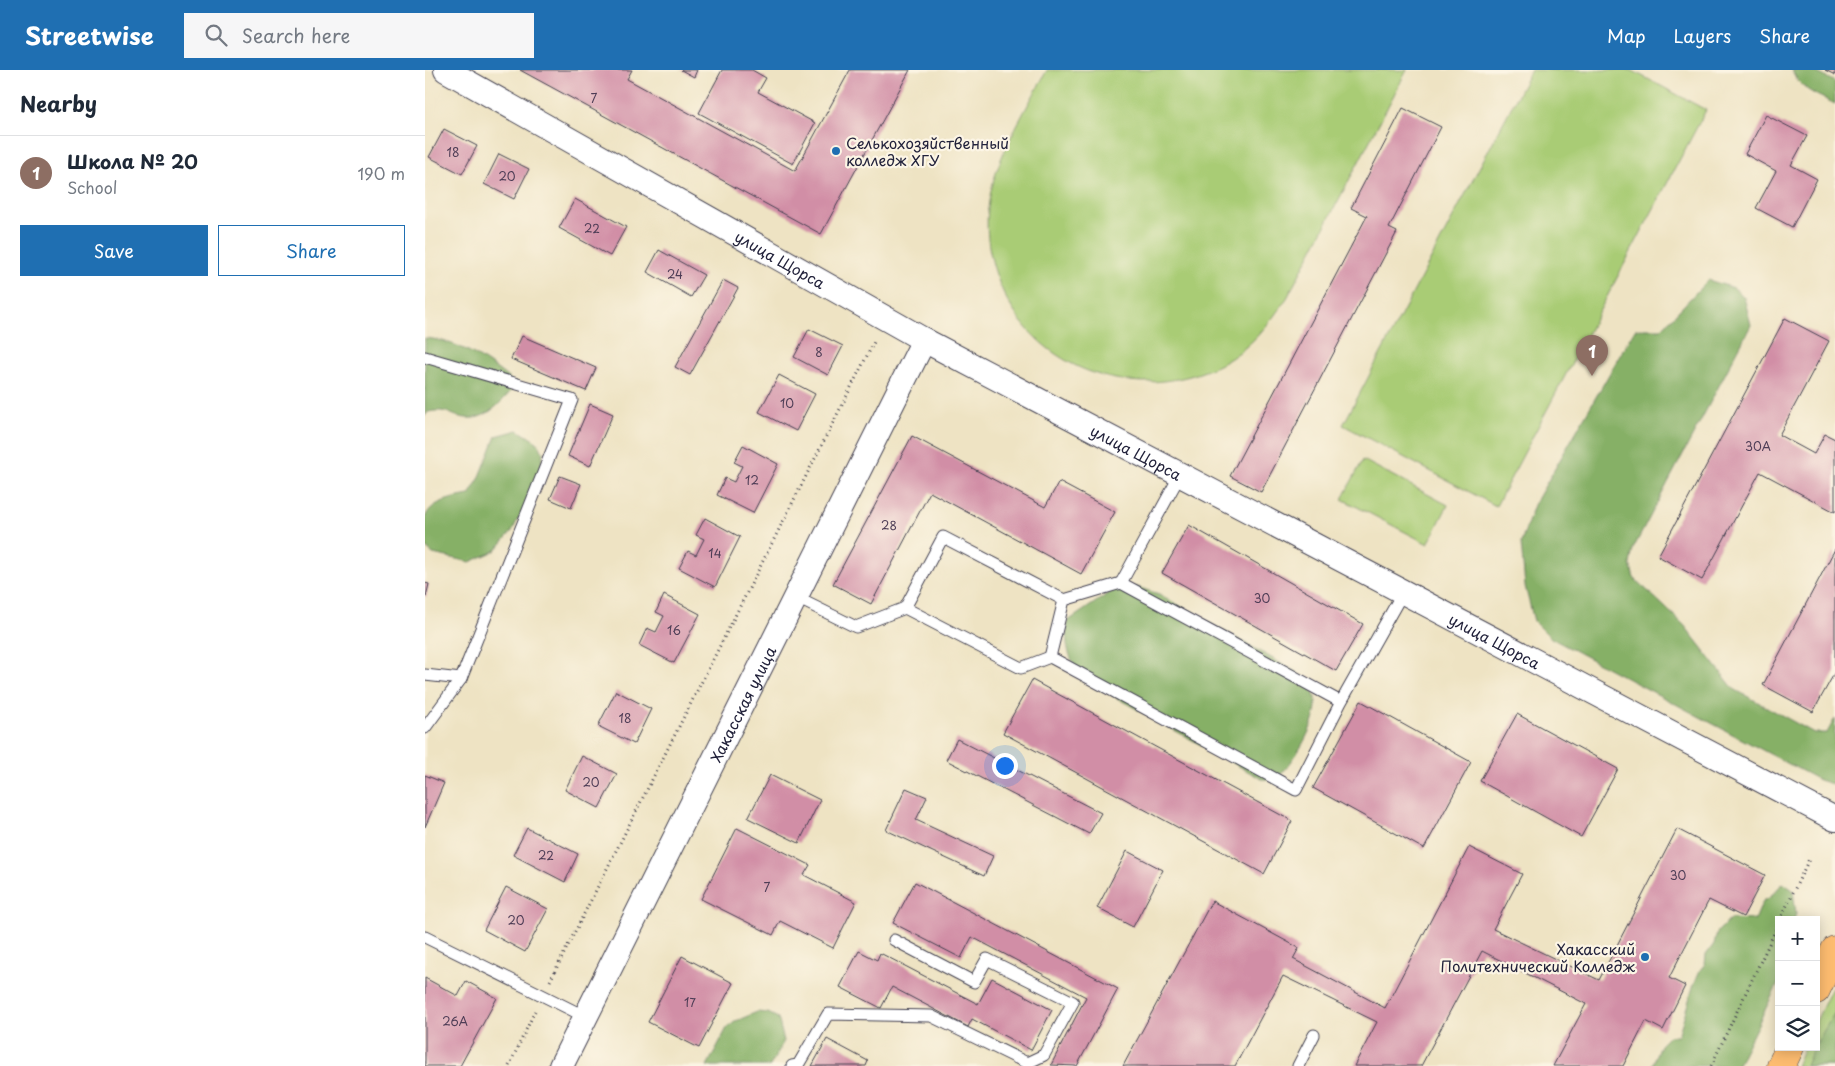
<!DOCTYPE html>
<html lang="en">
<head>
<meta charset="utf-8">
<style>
	:root { --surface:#fff; --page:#f6f6f7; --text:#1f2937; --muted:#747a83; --line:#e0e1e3; --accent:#1f6fb2 }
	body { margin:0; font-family:"Playpen Sans",sans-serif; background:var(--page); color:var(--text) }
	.controls { position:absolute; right:15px; bottom:15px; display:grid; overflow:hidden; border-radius:0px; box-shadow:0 2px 12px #0003 }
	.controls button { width:45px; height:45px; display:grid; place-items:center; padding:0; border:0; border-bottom:1px solid var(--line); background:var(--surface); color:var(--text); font:25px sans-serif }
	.you { position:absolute; left:579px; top:695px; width:18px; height:18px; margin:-12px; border:4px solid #fff; border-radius:50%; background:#1a73e8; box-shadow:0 0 0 8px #1a73e833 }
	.badge { display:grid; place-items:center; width:32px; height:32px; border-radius:50%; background:var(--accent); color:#fff; font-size:16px; font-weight:700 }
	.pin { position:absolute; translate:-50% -41px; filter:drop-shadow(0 1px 2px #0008) }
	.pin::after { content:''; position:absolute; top:26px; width:18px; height:15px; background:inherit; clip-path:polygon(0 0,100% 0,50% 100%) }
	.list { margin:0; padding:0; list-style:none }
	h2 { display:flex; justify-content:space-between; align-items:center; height:65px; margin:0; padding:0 20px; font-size:21px }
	h2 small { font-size:16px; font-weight:400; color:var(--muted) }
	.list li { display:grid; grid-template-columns:32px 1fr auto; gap:15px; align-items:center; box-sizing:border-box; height:75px; padding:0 20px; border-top:1px solid var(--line) }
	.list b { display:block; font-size:19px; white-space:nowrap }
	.list p { margin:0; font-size:16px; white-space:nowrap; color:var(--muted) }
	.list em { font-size:16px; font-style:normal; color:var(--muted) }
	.actions { display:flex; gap:10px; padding:15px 20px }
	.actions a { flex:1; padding:11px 0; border:1px solid var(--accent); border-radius:0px; text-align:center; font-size:18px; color:var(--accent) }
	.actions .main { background:var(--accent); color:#fff }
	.icon { flex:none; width:28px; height:28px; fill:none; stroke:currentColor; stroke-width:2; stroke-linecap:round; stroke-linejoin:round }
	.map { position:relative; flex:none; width:1410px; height:996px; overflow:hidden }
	header { display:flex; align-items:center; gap:30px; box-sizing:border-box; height:70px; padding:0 25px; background:var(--accent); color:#fff }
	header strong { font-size:24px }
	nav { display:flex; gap:28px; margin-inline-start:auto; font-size:18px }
	.search { width:350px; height:45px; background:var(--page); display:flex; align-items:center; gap:12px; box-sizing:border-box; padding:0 18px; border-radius:0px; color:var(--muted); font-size:19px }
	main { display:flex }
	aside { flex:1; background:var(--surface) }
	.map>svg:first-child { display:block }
	.green { fill:#a9cc75; stroke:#667758 }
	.forest { fill:#86b066; stroke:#546950 }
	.building { fill:#d18ea6 }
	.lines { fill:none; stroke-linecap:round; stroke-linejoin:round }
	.service-casing { stroke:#413f4f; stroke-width:13 }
	.minor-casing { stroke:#413f4f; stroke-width:26 }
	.primary-casing { stroke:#413f4f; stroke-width:29 }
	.path { stroke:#413f4f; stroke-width:3; stroke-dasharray:1 4; stroke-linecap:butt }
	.service { stroke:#fff; stroke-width:11 }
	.minor { stroke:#fff; stroke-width:24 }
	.primary { stroke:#fdbc70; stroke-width:28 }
	.poi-dot { fill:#1f6fb2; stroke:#fcf5e5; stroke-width:2 }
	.labels { text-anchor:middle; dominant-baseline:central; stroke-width:4.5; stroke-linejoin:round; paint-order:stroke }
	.number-label { font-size:12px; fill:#4e3d56 }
	.poi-label { font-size:15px; fill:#22223b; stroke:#fcf5e5; text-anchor:start }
	.street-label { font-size:15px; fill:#22223b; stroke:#fcf5e5 }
</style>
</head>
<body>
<header>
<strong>Streetwise</strong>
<div class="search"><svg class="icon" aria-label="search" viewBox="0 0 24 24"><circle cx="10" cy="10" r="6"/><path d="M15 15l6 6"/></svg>Search here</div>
<nav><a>Map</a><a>Layers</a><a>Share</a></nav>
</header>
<main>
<aside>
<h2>Nearby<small></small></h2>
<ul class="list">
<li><span class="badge" style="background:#8d6e63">1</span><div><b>Школа № 20</b><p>School</p></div><em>190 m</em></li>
</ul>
<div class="actions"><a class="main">Save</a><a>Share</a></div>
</aside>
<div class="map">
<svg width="1410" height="996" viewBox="0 0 1410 996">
	<rect width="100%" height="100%" fill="#fcf5e5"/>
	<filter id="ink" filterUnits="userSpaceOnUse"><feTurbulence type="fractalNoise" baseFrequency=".02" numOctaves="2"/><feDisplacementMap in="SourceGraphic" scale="10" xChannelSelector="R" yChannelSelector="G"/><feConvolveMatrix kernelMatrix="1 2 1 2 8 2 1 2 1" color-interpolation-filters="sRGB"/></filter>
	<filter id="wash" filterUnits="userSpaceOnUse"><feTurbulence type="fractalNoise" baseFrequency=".0096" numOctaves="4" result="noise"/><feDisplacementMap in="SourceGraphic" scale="20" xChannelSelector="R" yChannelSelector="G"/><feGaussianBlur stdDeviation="1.12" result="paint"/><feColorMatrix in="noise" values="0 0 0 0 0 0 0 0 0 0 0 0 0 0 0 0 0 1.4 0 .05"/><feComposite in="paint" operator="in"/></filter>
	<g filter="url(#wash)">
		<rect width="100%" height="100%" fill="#eee3c3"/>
		<!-- green -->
		<g class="green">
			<path d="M622,0h360l-120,228c-18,26 -37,51 -66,66 -83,42 -185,8 -221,-79 -10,-24 -15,-51 -12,-77 6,-50 36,-94 59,-138z"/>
			<path d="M1106,0h100l75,40 -210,396 -153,-81z"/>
			<path d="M938,390l85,45 -20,39 -86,-45z"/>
			<path d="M1410,911v85h-39l8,-19h12v-26z"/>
		</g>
		<!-- forest -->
		<g class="forest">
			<path d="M1367,0h20l23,12v22c-19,-10 -34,-13 -43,-34z"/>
			<path d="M1283,210l26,8 10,9 7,28 -118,224 -3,15 4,14 50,47 50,64 80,44h13l8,-15v67l-16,-5 -268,-142 -17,-17 -9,-35 -4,-43 13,-38 101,-176h26z"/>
			<path d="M0,268c34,3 59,21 85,41l1,12c-11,13 -27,30 -45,27 -18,-2 -16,-10 -38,-6l-3,4z"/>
			<path d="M93,360l19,12 6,10 -3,25 -28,54 -17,20 -25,11 -37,-8 -8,-7c0,-9 0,-19 0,-28 4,-18 29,-21 44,-24l10,-16 17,-43z"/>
			<path d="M712,517l22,7 137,78c7,8 16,15 19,25 7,22 -23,69 -40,83l-13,-1 -181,-101c-11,-20 -18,-33 -13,-57l47,-32z"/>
			<path d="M1358,813l10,7 3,23 -2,7h-15v62l-42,84h-85l8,-21 9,-9h9l15,-49 7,-17 5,-6 1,-9 8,-11 3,-12 14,-13 24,1 8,-19 6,-3z"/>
			<path d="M332,942l11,1 10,5 6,23 -14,25h-63l20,-38 9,-7z"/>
			<path d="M1410,942v54h-29l8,-19h2l1,-5z"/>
		</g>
		<g id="blocks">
			<!-- building -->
			<g class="building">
				<path d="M95,0h112l-5,9 168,92 55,-101h60l-89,164z"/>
				<path d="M256,0h16l-3,7z"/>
				<path d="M297,0h30l14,8 -8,14 57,31 -22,41 -94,-51z"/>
				<path d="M1400,0h10v5z"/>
				<path d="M978,38l38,19 -52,101 8,4 -136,260 -31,-16 137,-260 -16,-8z"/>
				<path d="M1341,45l41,21 -16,29 26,14 -25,48 -36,-19 20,-37 -31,-17z"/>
				<path d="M19,59l33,17 -15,28 -33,-17z"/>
				<path d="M74,84l30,15 -15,30 -30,-15z"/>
				<path d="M150,129l51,28 -16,29 -51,-28z"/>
				<path d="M234,180l45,25 -13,22 -44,-25z"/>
				<path d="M298,210l15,8 -48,87 -15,-8z"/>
				<path d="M1360,248l44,23 -50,94 35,19 11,-20 10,5v73l-75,-40 -58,108 -44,-24z"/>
				<path d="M384,259l34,17 -15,29 -34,-18z"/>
				<path d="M97,266l74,32 -10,23 -75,-32z"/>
				<path d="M354,305l36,19 -19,37 -37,-19z"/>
				<path d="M165,334l23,10 -23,52 -22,-10z"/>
				<path d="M487,366l133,71 14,-25 56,30 -34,62 -151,-82 -59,112 -38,-20z"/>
				<path d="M318,375l35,19 -25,49 -36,-18 8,-17 9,4 8,-16 -8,-4z"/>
				<path d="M135,406l21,8 -10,24 -21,-9z"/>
				<path d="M280,448l35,19 -25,50 -36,-19 9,-17 8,4 8,-16 -8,-4z"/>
				<path d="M764,455l174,99 -27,47 -174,-98z"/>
				<path d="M1410,479v123l-22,40 -50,-27z"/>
				<path d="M0,513l4,1 -3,13h-1z"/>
				<path d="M239,525l36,19 -26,49 -35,-18 8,-17 9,4 8,-16 -8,-4z"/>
				<path d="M607,610l260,141 -28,53 -261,-141z"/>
				<path d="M191,621l35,18 -17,35 -36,-18z"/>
				<path d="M936,631l110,61 -47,87 -111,-61z"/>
				<path d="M1092,644l101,55 -37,68 -101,-56z"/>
				<path d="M532,669l144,74 -12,21 -143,-74z"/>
				<path d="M157,686l35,18 -18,34 -34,-18z"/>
				<path d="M0,705l19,8 -19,44z"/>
				<path d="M345,705l50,25 -21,43 -51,-25z"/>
				<path d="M481,718l21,9 -11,23 77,36 -9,20 -98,-46z"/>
				<path d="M102,758l51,26 -13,28 -52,-27z"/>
				<path d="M312,758l73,37 -6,10 52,27 -23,46 -53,-27 -7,14 -72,-36z"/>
				<path d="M1252,759l88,46 -22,42 -34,-17 -40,78 16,8 -22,44 -17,-9 -23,45h-70l33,-62 -104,-53 -61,115h-67l23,-44 -94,-46 -48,90h-112l89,-165 87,47 -6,11 92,49 84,-161 53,27 -29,55 106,51z"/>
				<path d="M702,781l36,19 -30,57 -36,-19z"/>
				<path d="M490,812l203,107 -41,77 -26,-1 35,-68 -114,-60 -11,21 -68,-35z"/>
				<path d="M81,817l42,22 -23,43 -41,-22z"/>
				<path d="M434,881l18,9 3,-7 98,51 14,-26 60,32 -21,40 -59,-31 -4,8 -76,-40 -11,21 -41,-21z"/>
				<path d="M257,886l51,27 -34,65 -51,-26z"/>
				<path d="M0,908l33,18 8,-15 31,17 -37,68h-35z"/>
				<path d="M402,969l41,22 -2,5h-54z"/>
			</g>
		</g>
	</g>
	<g filter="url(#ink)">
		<use href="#blocks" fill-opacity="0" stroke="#413f4f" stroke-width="1"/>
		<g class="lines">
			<defs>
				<g id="service">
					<path d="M0,287l147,43 -111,279 -36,49"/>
					<path d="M696,513l59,-108"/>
					<path d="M370,527l61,30 49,-19 38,-71 121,63"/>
					<path d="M480,538l116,60 29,-11"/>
					<path d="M0,605l36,4"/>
					<path d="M916,632l-220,-119 -57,17 -14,57 246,133 45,-88 62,-110"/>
					<path d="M0,867l161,80"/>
					<path d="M367,996l6,-1 30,-51 103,2 96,47 17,-8 29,-53 -86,-43 -13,23 -80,-42"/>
					<path d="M873,996l16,-31"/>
				</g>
				<g id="minor">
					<path id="s1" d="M21,0l478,270 911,479"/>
					<path id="s2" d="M136,996l363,-726"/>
				</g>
				<g id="primary">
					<path d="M1391,920l19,-40"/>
					<path d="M1356,996l9,-19"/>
				</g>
			</defs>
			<!-- service casing -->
			<use href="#service" class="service-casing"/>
			<!-- minor casing -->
			<use href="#minor" class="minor-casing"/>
			<!-- primary casing -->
			<use href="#primary" class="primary-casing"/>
			<!-- path -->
			<g class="path">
				<path d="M1355,850l30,-63"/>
				<path d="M125,911l325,-641"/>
				<path d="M84,996l26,-55"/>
				<path d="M1286,996l68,-143"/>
			</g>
			<!-- service -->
			<use href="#service" class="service"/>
			<!-- minor -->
			<use href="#minor" class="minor"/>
			<!-- primary -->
			<use href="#primary" class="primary"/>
		</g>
	</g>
	<!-- markers -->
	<g class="poi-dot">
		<circle cx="411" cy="81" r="5"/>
		<circle cx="1220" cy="887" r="5"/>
	</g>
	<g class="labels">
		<!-- number labels -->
		<g class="number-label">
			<text x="169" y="28">7</text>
			<text x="28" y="82">18</text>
			<text x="82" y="106">20</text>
			<text x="167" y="158">22</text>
			<text x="250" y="204">24</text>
			<text x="394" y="282">8</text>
			<text x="362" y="333">10</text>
			<text x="1333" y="376">30А</text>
			<text x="327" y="410">12</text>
			<text x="464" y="455">28</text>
			<text x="290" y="483">14</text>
			<text x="837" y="528">30</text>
			<text x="249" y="560">16</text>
			<text x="200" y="648">18</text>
			<text x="166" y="712">20</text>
			<text x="121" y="785">22</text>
			<text x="1253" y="805">30</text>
			<text x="342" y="817">7</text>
			<text x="91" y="850">20</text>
			<text x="265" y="932">17</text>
			<text x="30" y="951">26А</text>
		</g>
		<!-- poi labels -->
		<g class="poi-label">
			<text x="421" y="72">Селькохозяйственный<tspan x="421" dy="17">колледж ХГУ</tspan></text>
			<text x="1210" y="878" text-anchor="end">Хакасский<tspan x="1210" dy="17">Политехнический Колледж</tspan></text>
		</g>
		<!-- street labels -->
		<g class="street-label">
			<text stroke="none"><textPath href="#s1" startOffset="384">улица Щорса</textPath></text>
			<text stroke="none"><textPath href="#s1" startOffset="789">улица Щорса</textPath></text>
			<text stroke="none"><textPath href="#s1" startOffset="1194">улица Щорса</textPath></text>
			<text stroke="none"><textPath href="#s2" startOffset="405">Хакасская улица</textPath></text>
		</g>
	</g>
</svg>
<div class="controls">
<button>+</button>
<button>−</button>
<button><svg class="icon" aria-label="layers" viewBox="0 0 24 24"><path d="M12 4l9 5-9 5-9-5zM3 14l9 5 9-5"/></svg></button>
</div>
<div class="you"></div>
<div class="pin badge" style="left:1167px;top:306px;background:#8d6e63">1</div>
</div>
</main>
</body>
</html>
